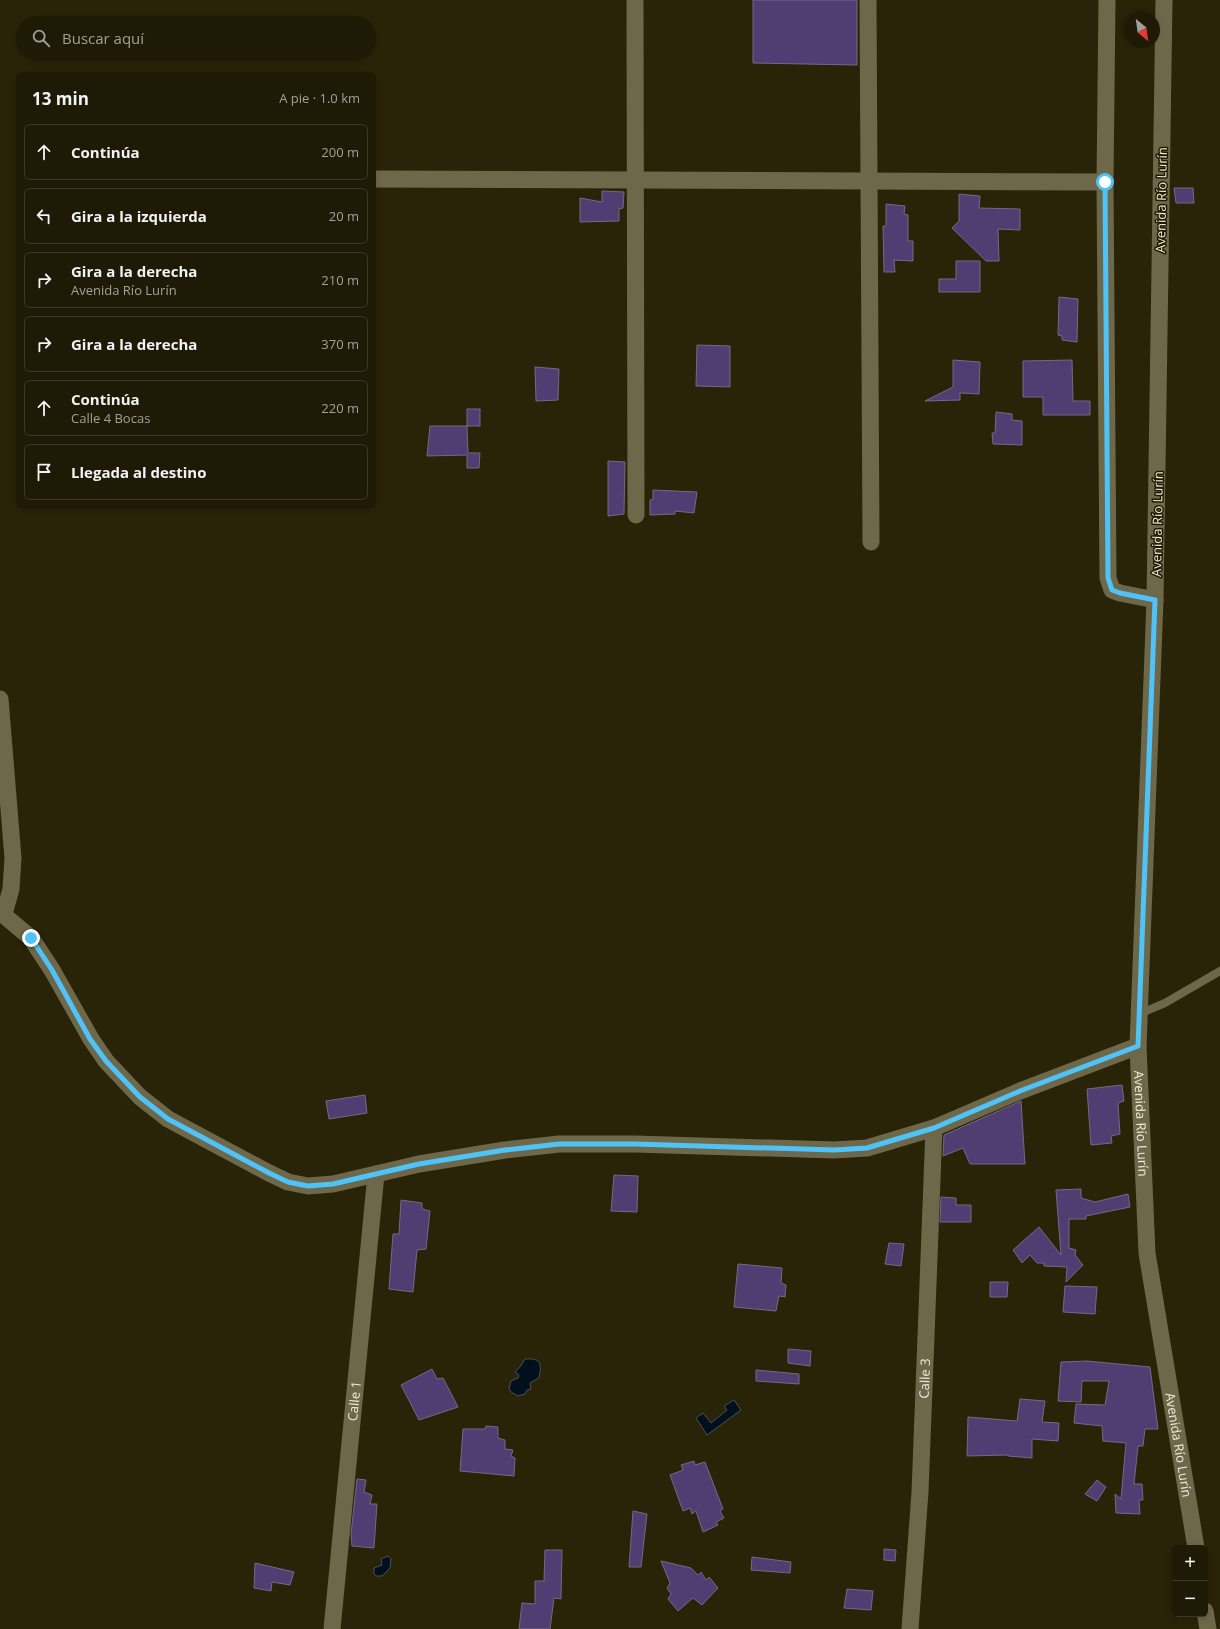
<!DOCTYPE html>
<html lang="es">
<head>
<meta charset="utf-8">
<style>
	:root { --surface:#1f1a05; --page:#27230f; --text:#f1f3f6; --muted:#a1a19a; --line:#3c3827 }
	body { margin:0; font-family:"Open Sans",sans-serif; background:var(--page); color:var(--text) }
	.controls { position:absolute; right:12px; bottom:12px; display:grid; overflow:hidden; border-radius:6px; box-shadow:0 2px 6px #0003 }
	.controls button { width:36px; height:36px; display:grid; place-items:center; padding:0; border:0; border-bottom:1px solid var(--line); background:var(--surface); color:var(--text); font:20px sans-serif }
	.compass { position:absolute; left:1124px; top:12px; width:36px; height:36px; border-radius:50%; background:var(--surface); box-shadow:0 2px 6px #0003; rotate:151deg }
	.stop { position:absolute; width:12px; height:12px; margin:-9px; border:3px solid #4fc3f7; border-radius:50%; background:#fff }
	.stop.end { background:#4fc3f7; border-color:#fff; box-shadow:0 1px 4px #0008 }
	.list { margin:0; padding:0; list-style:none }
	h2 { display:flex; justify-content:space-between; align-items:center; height:52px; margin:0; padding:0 16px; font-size:17px }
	h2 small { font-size:13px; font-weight:400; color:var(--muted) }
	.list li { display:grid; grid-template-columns:26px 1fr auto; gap:12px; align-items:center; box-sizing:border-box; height:56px; margin:0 8px 8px; padding:0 8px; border:1px solid var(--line); border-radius:6px }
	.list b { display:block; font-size:15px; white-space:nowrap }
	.list p { margin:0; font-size:13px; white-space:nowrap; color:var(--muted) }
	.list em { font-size:13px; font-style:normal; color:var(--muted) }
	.icon { flex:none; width:22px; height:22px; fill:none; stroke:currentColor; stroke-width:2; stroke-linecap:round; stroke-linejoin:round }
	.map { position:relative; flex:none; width:1220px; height:1629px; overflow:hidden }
	.search { position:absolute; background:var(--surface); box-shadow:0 2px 6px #0003; left:16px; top:16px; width:360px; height:44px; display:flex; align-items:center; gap:10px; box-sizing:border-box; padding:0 14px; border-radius:22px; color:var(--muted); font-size:15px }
	.panel { position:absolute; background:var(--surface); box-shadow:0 2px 6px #0003; left:16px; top:72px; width:360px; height:436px; border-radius:6px }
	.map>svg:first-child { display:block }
	.water { fill:#02101d; stroke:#495256 }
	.building { fill:#503e72; stroke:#726a85 }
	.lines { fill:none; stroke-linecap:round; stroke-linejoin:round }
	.service { stroke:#6e684b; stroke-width:8 }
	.minor { stroke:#6e684b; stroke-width:17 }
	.route { stroke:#4fc3f7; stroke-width:5 }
	.labels { text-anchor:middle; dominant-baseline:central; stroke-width:3; stroke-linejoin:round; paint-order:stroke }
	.street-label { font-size:13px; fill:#eeebda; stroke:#1f1900 }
</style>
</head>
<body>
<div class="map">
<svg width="1220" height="1629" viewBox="0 0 1220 1629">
	<rect width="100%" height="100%" fill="#292307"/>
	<!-- water -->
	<g class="water">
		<path d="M525,1359c16,-1 17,4 14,19l-9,5 1,6 -4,1 -2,4 -7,2 -7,-4 -2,-3 2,-8 7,-3 1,-3 -4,-3 5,-5z"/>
		<path d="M734,1400l7,10 -34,25 -11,-17 7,-5 8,10 16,-13 -3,-4z"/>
		<path d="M388,1556l3,3 -1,9 -8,8h-6l-2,-2v-6l8,-3 -1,-6z"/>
	</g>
	<!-- building -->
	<g class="building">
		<path d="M753,0h104v65l-104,-2z"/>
		<path d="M1174,188h19l1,15h-18z"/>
		<path d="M602,191l22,1 -1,16 -4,1v12l-39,1v-24l22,4z"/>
		<path d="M959,194l21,2 -1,12 41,1v21l-22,-1 1,32h-13l-34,-33 7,-7z"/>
		<path d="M886,204l19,2 -1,8 4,1v26h5v20l-19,-1 1,12h-11l-1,-46h3z"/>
		<path d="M956,261h24v31h-41v-13h17z"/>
		<path d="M1059,297l19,2 -1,43 -15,-2v-4l-4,-1z"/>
		<path d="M697,345l33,1v41l-34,-1z"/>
		<path d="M953,360l27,2 -1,32 -19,-1v7l-35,1 28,-14z"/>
		<path d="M1072,360l1,41h17v14h-47v-18h-20v-36z"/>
		<path d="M535,367l24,2 -1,31 -22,1z"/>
		<rect x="467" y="409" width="13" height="17"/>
		<path d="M996,412l16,2v6l10,1v24l-29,-1 -1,-11h3z"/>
		<path d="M430,426h37l1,27h12l-1,15h-12v-13l-40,1z"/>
		<path d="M608,461l17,1 -1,52 -16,2z"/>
		<path d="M653,490l44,2 -3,21 -19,-2v3l-25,1v-15l3,-1z"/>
		<path d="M1122,1085l2,16 -6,2 2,31 -9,2 1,7 -21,2 -4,-56z"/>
		<path d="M365,1095l2,18 -38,6 -3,-18z"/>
		<path d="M1021,1101l4,63h-55l-7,-16 -20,8 1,-21z"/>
		<path d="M614,1175l24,1 -1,36 -26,-1z"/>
		<path d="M1081,1189v9l14,4 33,-8 2,13 -44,9v3h-17v29l7,2 -1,5 8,10 -17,17 1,-15 -23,-1v-3h-7l-7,-8 -8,8 -9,-13 26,-23 22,28 -5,-65z"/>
		<path d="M941,1197l15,1v7h15v17h-31z"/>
		<path d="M401,1200l21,3v6l8,2 -4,38 -9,1 -4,42 -24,-3 4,-55h6z"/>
		<path d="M889,1243l15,1 -3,22 -16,-2z"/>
		<path d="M738,1264l44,4 -1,15 5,2 -1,12 -6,-1 -3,15 -42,-4z"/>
		<path d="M990,1282h18l-1,15h-17z"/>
		<path d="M1065,1286l32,1 -2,27 -32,-2z"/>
		<path d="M788,1349l23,2 -1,15 -22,-3z"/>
		<path d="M1087,1361l63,6 8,62h-13l-2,17h-5l-4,38h8l1,16h-4l1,14 -24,-1 -1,-19 6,5 5,-56 -23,-2 -1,-15 -28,-3 2,-19 29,1 4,-24h-27l-1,21 -23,-1 3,-39z"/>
		<path d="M432,1369l5,10 6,-1 15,29 -39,13 -18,-35z"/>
		<path d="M756,1370l43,4v10l-43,-3z"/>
		<path d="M1020,1399l25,2 -3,21 17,1 -1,18 -26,-2v19l-24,-2v-1l-41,1 1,-39 49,4z"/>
		<path d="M486,1426l12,1v11l7,2v9l8,1 -2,6 4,2 -1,18 -54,-5 3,-42h22z"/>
		<path d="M694,1461l1,4 10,-3 18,47 -3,2 4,7 -8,4 2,3 -15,7 -7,-21 -4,3 -2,-6 -7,3 -13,-36 13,-5 -2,-5z"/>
		<path d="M357,1479l9,1 -2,12 8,3 -2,9h7l-3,44 -22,-2 -1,-12z"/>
		<path d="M1097,1480l9,7 -9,14 -12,-7z"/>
		<path d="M633,1511l14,3 -6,53h-12z"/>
		<path d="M884,1549l12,1 -1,11 -11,-1z"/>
		<path d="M545,1550h17l-1,49 -7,-1 -4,31h-31l3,-26 13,1v-23h9z"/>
		<path d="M752,1557l39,5 -1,11 -39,-3z"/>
		<path d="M661,1561l30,7 7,7 3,-3 5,8 3,-3 9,11 -16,17 -9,-7 -15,13 -10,-12 3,-5 -4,-6 3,-5z"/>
		<path d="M255,1563l39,9 -4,13 -18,-3 -1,9 -17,-3z"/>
		<path d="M847,1589l26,2 -2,19 -27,-2z"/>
	</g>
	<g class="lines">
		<!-- service -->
		<path class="service" d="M1139,1014l26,-11 55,-32"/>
		<!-- minor -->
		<g class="minor">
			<path d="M635,0l1,515"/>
			<path d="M868,0l3,542"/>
			<path d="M1107,0l-2,182 3,396 4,12 8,3 35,7"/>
			<path id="s1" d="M1164,0l-9,600 -17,446 9,207 49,295"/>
			<path d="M374,179l731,3"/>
			<path d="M0,699l13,159 -2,31 -7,25"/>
			<path d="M0,912l31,26 21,32 39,69 15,22 34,36 28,22 101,54 19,9 20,4 25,-2 86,-20 86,-14 54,-6h76l199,6 33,-2 67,-20 86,-37 118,-45"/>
			<path d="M1205,1611l3,18"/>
			<path id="s2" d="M332,1629l44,-455"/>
			<path id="s3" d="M910,1629l10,-137 14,-364"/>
		</g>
	</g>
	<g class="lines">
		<!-- route -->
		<path class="route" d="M31,938l21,32 38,69 16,22 34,36 28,22 101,54 19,9 20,4 25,-2 86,-20 86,-14 54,-6h76l199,6 33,-2 67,-20 86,-37 118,-45 17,-446 -35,-7 -8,-3 -4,-12 -3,-396"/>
	</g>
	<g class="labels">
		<!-- street labels -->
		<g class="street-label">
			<text transform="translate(1161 200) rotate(-89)">Avenida Río Lurín</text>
			<text transform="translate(1157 524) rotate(-89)">Avenida Río Lurín</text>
			<text stroke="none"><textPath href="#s1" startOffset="1124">Avenida Río Lurín</textPath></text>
			<text stroke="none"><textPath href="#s3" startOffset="251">Calle 3</textPath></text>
			<text stroke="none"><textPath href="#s2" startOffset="229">Calle 1</textPath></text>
			<text stroke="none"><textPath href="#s1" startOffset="1448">Avenida Río Lurín</textPath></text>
		</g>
	</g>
</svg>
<div class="controls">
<button>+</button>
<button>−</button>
</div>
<svg class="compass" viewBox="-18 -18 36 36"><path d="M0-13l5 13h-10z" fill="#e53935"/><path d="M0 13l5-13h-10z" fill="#a1a19a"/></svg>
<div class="stop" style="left:1105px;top:182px"></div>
<div class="stop end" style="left:31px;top:938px"></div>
<div class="search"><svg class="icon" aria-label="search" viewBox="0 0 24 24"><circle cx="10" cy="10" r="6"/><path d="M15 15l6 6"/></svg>Buscar aquí</div>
<section class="panel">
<h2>13 min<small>A pie · 1.0 km</small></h2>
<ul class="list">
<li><svg class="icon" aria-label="ahead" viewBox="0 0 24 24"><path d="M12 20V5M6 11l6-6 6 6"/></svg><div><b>Continúa</b></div><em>200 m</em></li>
<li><svg class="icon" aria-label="left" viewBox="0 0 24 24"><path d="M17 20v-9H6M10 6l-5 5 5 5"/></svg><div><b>Gira a la izquierda</b></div><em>20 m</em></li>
<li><svg class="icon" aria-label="right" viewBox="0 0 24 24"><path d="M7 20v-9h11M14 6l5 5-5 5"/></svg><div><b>Gira a la derecha</b><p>Avenida Río Lurín</p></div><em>210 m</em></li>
<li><svg class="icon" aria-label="right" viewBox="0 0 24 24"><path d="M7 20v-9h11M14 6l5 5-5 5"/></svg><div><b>Gira a la derecha</b></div><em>370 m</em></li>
<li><svg class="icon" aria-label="ahead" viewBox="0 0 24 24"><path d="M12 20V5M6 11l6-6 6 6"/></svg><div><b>Continúa</b><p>Calle 4 Bocas</p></div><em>220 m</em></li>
<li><svg class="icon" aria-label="arrive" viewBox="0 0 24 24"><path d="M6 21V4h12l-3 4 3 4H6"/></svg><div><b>Llegada al destino</b></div></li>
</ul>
</section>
</div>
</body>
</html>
